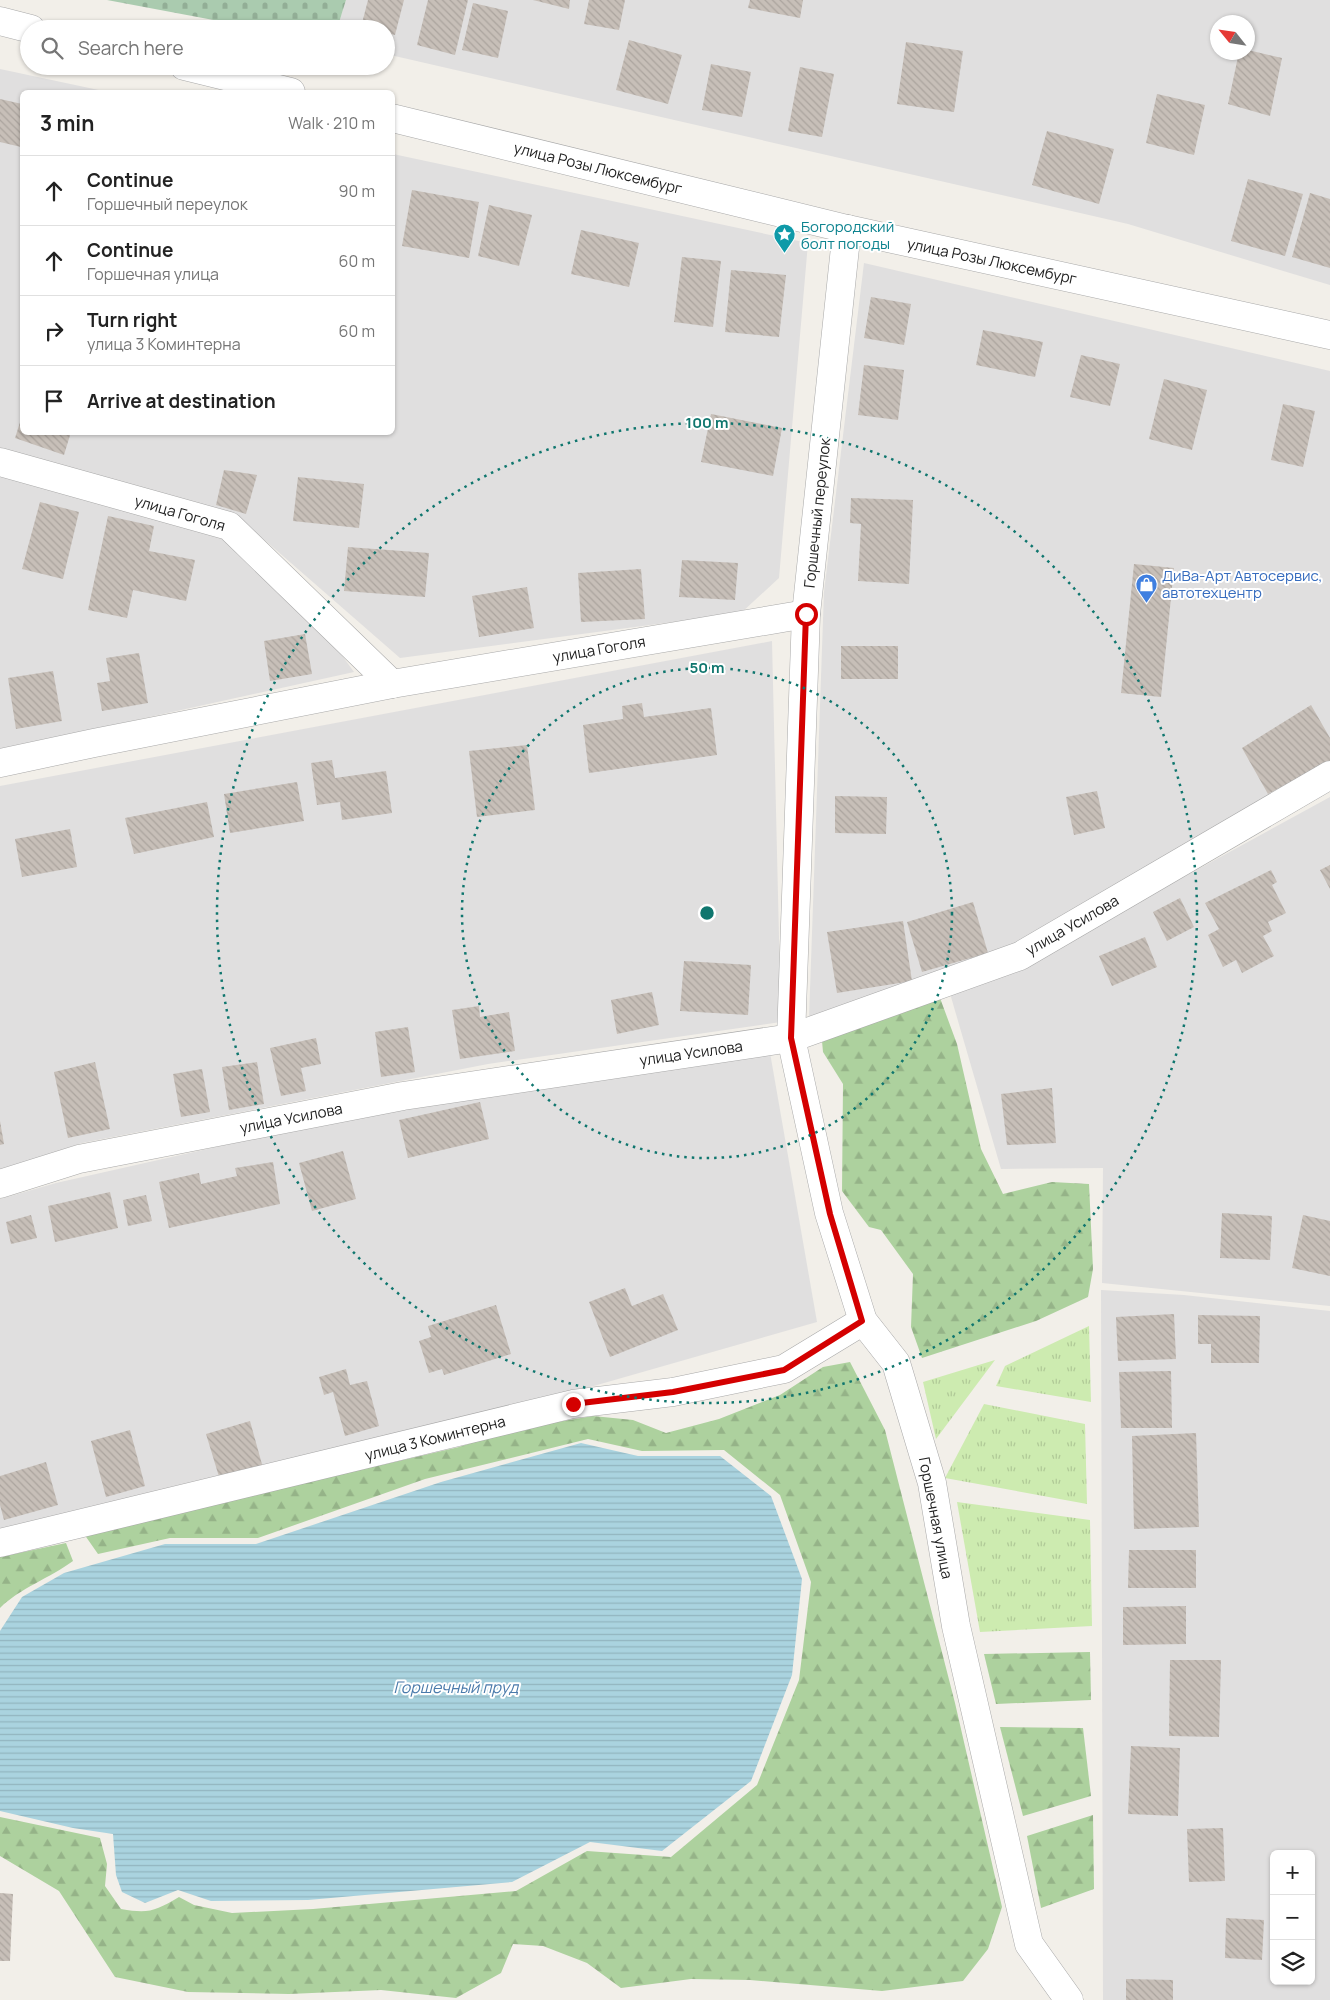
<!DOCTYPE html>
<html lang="en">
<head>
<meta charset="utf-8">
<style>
	:root { --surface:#fff; --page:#f6f6f6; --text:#222; --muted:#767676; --line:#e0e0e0 }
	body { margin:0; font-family:Manrope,sans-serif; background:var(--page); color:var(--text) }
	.controls { position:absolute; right:15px; bottom:15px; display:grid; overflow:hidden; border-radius:8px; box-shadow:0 1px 4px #0004 }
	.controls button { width:45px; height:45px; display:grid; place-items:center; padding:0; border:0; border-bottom:1px solid var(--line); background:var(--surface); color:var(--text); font:25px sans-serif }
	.compass { position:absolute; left:1210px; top:15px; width:45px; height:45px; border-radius:50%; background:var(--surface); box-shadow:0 1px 4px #0004; rotate:300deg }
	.stop { position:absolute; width:15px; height:15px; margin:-11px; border:4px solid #d40000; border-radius:50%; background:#fff }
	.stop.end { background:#d40000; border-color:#fff; box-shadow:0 1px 5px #0008 }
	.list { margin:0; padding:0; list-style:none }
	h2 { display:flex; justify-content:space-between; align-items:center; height:65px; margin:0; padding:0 20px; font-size:21px }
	h2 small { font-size:16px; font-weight:400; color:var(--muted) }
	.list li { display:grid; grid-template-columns:32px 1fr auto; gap:15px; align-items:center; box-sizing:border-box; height:70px; padding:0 20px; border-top:1px solid var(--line) }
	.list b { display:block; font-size:19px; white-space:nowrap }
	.list p { margin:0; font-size:16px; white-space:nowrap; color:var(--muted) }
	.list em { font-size:16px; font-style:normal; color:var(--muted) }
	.icon { flex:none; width:28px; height:28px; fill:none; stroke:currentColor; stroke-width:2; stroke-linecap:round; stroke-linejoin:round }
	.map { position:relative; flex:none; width:1330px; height:2000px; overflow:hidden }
	.search { position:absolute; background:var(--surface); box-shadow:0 1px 4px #0004; left:20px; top:20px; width:375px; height:55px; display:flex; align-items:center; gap:12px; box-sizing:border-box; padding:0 18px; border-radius:28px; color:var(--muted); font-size:19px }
	.panel { position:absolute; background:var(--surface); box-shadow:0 1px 4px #0004; left:20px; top:90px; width:375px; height:345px; border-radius:8px }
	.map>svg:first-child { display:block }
	.residential { fill:#e0dfdf; fill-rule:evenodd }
	.grass { fill:url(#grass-tufts) }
	.forest { fill:url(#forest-firs) }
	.cemetery { fill:url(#cemetery-stones) }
	.water { fill:url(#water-rules) }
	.building { fill:url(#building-back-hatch) }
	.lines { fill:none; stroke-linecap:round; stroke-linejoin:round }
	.minor-casing { stroke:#a9a9a9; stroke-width:29 }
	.minor { stroke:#fff; stroke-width:28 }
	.route { stroke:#d40000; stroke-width:6 }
	.ring { fill:none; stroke:#0f766e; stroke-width:2.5; stroke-dasharray:2.5 5 }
	.labels { text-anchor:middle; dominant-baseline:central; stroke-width:4; stroke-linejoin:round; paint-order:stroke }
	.street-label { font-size:15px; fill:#222; stroke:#fff }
	.culture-label { font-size:15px; fill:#0d838f; stroke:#fff; text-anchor:start }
	.shop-label { font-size:15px; fill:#366cbe; stroke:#fff; text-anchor:start }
	.water-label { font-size:16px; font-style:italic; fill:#4a7aab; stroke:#fff }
	.centre { fill:#0f766e; stroke:#fff; stroke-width:2.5 }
	.ring-label { font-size:15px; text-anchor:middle; font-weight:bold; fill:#0f766e; stroke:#fff; stroke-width:4; stroke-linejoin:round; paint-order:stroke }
</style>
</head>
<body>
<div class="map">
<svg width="1330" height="2000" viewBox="0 0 1330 2000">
	<defs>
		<pattern id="grass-tufts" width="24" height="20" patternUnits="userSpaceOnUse" patternTransform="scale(1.25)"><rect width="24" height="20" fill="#cdebb0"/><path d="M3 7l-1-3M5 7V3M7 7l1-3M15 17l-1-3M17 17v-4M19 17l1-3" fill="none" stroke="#b0c997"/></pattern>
		<pattern id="forest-firs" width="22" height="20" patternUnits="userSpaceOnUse" patternTransform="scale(1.25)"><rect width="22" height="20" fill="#add19e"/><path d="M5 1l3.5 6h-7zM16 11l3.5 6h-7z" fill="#95b388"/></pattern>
		<pattern id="cemetery-stones" width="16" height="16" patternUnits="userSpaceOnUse" patternTransform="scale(1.25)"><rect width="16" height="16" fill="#aacbaf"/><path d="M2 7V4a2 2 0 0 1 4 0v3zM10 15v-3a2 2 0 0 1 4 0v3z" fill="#92ae96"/></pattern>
		<pattern id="water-rules" width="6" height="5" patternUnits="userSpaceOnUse" patternTransform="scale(1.25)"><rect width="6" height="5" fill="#aad3df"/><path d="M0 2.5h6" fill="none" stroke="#92b5bf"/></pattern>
		<pattern id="building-back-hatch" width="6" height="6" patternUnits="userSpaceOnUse" patternTransform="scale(1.25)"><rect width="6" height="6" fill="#c7bfb8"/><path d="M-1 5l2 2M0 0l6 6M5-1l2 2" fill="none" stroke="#aba49e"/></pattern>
	</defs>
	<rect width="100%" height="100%" fill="#f2efe9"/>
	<!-- residential -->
	<g class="residential">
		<path d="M346,0h984v285l-202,-61 -742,-170v-25h-49zM1218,22h30v30h-30z"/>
		<path d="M0,69l108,23h-86v340h370l1,-278 415,89 -29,335 -38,35 -341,45 -155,-135 -46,-20 -199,-52z"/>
		<path d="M864,263l466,108v391l-308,186 -213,71 15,-427z"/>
		<path d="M0,476l222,60 93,82 39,54 -354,78z"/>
		<path d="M772,641l9,381 -293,42 -406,79 -82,27v-384z"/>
		<path d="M1330,797v509l-228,-23 1,-115 -102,1 -52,-179 81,-29z"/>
		<path d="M769,1047l48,275 -419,120 -398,97v-340l56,-16 453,-102z"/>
		<path d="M1101,1290l83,5 146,16v689h-227zM1274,1854h37v127h-37z"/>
	</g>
	<!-- grass -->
	<g class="grass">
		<path d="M1089,1326l2,76 -95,-16 9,-20z"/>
		<path d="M995,1360l-59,79 -13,-57z"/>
		<path d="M984,1404l101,20 2,80 -142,-26z"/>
		<path d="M957,1502l133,18 2,106 -112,6z"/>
	</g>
	<!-- forest -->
	<g class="forest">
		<path d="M940,998l17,46 24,105 22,45 49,-12 37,2 4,85 -5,28 -52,24 -114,37 -11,-31 2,-53 -32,-44 -12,-3 -27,-36 1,-107 -20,-32 -2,-22z"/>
		<path d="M850,1362l35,68 70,273 47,204 -14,42 -25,32 -81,10 -132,-11 -59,-1 -70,9 -34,-25 -44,-17 -30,-2 -12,29 -45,25 -75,-8 -92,4 -101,-2 -73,-15 -56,-86 -59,-35v-39l100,21 7,26 -2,22 16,23c28,5 34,2 58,-12l15,8 38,8 81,-4 203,-18 71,-40 84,6 86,-72 42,-105 12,-98 -31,-87 -56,-45 -82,1 -54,-12 -163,40 -167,59h-88l-72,16 -14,-20 375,-87 56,-18 78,-13 40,4 33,13 53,-14 61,-24 43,-28z"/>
		<path d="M66,1543l7,18c-23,17 -53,27 -73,47v-51z"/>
		<path d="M1090,1652l1,48 -95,4 -12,-50z"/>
		<path d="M1000,1727l83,1 8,68 -68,20z"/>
		<path d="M1093,1815l1,74 -53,19 -14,-72z"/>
	</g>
	<!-- cemetery -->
	<path class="cemetery" d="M107,0h239l-9,29h-75z"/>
	<!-- water -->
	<path class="water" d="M581,1443l57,13h82l51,40 31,83 -10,96 -41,106 -89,70 -72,-9 -78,40 -204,18 -97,1 -33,-11 -33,13 -23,-11 -6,-17 -3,-41 -40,-6 -73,-17v-180l22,-34 42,-24 101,-29h91l185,-62z"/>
	<!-- building -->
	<g class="building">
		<path d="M368,0h36l-9,35 -9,-2v-4l-25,-2z"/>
		<path d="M428,0h40l-13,55 -38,-10z"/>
		<path d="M533,0h37l-1,9z"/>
		<path d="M589,0h36l-6,30 -35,-6z"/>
		<path d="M750,0h53l-3,18 -52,-10z"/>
		<path d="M473,3l35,8 -10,47 -36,-8z"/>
		<path d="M629,40l53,15 -14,49 -52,-14z"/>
		<path d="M906,42l57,9 -9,61 -57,-8z"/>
		<path d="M1248,50l34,8 -12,58 -42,-12 11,-52h9z"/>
		<path d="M711,64l40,8 -9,45 -40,-7z"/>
		<path d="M800,67l34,7 -12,63 -34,-6z"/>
		<path d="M1157,94l48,11 -11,50 -48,-12z"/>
		<path d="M0,99l22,5 -1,43 -21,-5z"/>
		<path d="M1047,131l67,18 -15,55 -67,-19z"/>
		<path d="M1248,179l55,15 -18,62 -54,-15z"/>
		<path d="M412,190l67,12 -10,56 -67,-12z"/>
		<path d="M1310,193l20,6v69l-38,-11z"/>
		<path d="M489,205l43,10 -13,51 -41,-10z"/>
		<path d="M581,230l58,13 -10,44 -58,-13z"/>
		<path d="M682,257l39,4 -8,66 -39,-5z"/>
		<path d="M731,270l55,5 -7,62 -54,-5z"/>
		<path d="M871,297l40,7 -7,41 -40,-7z"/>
		<path d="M983,330l60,12 -8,35 -59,-12z"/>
		<path d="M1081,355l39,9 -10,42 -40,-9z"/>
		<path d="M864,365l40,5 -6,50 -40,-5z"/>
		<path d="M1164,379l43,11 -15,60 -43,-11z"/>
		<path d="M1283,404l32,7 -12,56 -32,-7z"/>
		<path d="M711,414l71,14 -9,48 -72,-14z"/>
		<path d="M22,416v16h49l-7,23 -49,-17z"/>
		<path d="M224,470l33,5 -11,39 -30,-9z"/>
		<path d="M298,477l66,7 -5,44 -66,-7z"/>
		<path d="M851,498l62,2 -4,84 -51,-3 3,-57 -11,-1z"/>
		<path d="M40,502l39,10 -16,67 -41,-10z"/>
		<path d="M108,516l46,10 -5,25 46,9 -9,41 -53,-11 -6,28 -39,-8z"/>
		<path d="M348,547l81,6 -4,44 -81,-6z"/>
		<path d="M682,560l56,3 -3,37 -56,-3z"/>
		<path d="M1134,564l40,4 -13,129 -40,-4z"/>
		<path d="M641,569l4,50 -64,3 -3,-49z"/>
		<path d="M527,587l7,41 -55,9 -7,-41z"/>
		<path d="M305,634l7,40 -42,7 -6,-40z"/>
		<rect x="841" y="646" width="57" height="33"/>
		<path d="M139,653l9,50 -46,8 -5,-28 13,-2 -4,-23z"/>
		<path d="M53,671l9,50 -46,8 -8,-51z"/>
		<path d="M642,703l2,14 67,-9 6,47 -128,18 -6,-48 40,-6 -1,-13z"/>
		<path d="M1311,705l19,33v23l-62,33 -26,-46z"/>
		<path d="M527,745l8,65 -58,7 -8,-66z"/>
		<path d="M332,760l3,18 51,-7 6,42 -50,7 -2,-18 -23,3 -6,-42z"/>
		<path d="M297,782l7,39 -74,12 -6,-39z"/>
		<path d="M1097,791l8,37 -31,7 -8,-38z"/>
		<path d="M835,796l52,1 -1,37 -51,-1z"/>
		<path d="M207,802l7,35 -80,17 -9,-36z"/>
		<path d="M70,829l7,38 -55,10 -7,-38z"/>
		<path d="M1330,865v24l-10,-19z"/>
		<path d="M1271,870l6,12 -5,3 14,28 -18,9 4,9 -9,5 11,20 -32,17 -6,-13 -13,7 -15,-32 11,-6 -14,-26z"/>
		<path d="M1180,898l14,29 -27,14 -14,-29z"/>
		<path d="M973,902l15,51 -66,19 -15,-50z"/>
		<path d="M903,921l9,60 -75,12 -10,-61z"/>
		<path d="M1145,937l12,30 -45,19 -13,-30z"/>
		<path d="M684,961l67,4 -3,50 -68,-4z"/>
		<path d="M652,992l7,33 -42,9 -6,-34z"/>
		<path d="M479,1006l1,11 29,-5 6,39 -55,8 -8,-49z"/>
		<path d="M408,1027l7,45 -34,5 -6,-45z"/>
		<path d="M316,1038l5,26 -20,4 5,23 -25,5 -11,-48z"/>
		<path d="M95,1062l15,67 -42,9 -14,-66z"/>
		<path d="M257,1062l7,42 -35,6 -7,-43z"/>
		<path d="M202,1069l8,43 -29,5 -8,-43z"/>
		<path d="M1052,1088l4,55 -49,2 -6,-51z"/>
		<path d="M480,1102l9,37 -81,19 -9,-38z"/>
		<path d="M0,1121l4,23 -4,1z"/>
		<path d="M343,1151l13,48 -44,12 -13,-48z"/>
		<path d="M273,1162l7,42 -111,24 -10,-46 40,-9 2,11 36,-8 -2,-8z"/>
		<path d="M110,1192l8,36 -63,14 -7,-36z"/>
		<path d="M146,1195l6,26 -24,5 -5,-26z"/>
		<path d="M1222,1213l50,3 -2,44 -50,-2z"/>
		<path d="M31,1215l6,23 -26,6 -5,-22z"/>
		<path d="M1303,1215l27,6v55l-38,-8z"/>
		<path d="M625,1288l7,18 31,-12 15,36 -68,27 -21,-55z"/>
		<path d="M496,1305l15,49 -67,21 -2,-6 -13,4 -10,-32 12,-4 -3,-11z"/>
		<path d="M1174,1314l2,45 -58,2 -2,-44z"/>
		<path d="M1198,1315l62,1 -1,47h-48v-19h-13z"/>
		<path d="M346,1369l4,16 17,-4 12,45 -34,10 -12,-44 -9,3 -5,-18z"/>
		<path d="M1171,1371l1,57h-51l-2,-56z"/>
		<path d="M250,1421l13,47 -43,12 -14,-46z"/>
		<path d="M130,1430l15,56 -39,11 -15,-56z"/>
		<path d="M1196,1433l3,94 -65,2 -2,-93z"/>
		<path d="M46,1462l12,43 -54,15 -4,-15v-29z"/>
		<path d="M1129,1550h67v38h-68z"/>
		<path d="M1186,1606v38l-63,1v-38z"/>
		<path d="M1170,1660h51l-2,77 -50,-1z"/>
		<path d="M1131,1746l49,2 -2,68 -50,-2z"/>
		<path d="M1223,1828l2,53 -36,1 -2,-53z"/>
		<path d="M0,1893l13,1 -3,67h-10z"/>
		<path d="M1226,1918l38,2 -2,40 -37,-2z"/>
		<path d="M1126,1979l47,1v20h-47z"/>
	</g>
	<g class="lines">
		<defs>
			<g id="minor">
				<path d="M0,21l31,8"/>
				<path d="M184,66l107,26"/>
				<path d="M392,118l455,111 483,106"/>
				<path d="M847,229l-41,385 -15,424 38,175 34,108 33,42 36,120 24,143 73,318 40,56"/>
				<path d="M0,462l229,64 163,158"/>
				<path d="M0,763l94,-20 298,-59 414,-70"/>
				<path d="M0,1184l79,-25 324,-63 388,-58 229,-82 310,-181"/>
				<path d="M0,1543l573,-139 100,-12 111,-23 79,-48"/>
			</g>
		</defs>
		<!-- minor casing -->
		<use href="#minor" class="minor-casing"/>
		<!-- minor -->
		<use href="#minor" class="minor"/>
	</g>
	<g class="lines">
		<!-- route -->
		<path class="route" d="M573,1404l100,-12 111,-22 78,-49 -32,-107 -39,-176 15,-424"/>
	</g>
	<!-- distance rings -->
	<g class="ring">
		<circle cx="707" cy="913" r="245"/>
		<circle cx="707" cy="913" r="490"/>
	</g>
	<!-- icons -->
	<defs>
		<symbol id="sight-pin" viewBox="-11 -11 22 30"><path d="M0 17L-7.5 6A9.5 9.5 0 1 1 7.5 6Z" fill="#0f9aa8" stroke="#fff"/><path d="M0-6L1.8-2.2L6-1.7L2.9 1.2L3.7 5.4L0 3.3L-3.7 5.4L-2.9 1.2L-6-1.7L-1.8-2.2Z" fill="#fff"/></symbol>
		<symbol id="shop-pin" viewBox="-11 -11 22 30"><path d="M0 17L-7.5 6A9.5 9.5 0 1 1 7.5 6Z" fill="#3f7fe0" stroke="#fff"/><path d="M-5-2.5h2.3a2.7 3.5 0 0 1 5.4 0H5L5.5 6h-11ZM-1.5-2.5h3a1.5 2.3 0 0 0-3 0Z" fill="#fff"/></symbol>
	</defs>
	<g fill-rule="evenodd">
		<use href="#sight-pin" x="772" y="222" width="25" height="34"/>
		<use href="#shop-pin" x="1134" y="572" width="25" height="34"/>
	</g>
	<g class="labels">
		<!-- street labels -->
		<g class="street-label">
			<text transform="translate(598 168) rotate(14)">улица Розы Люксембург</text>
			<text transform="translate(992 261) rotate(12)">улица Розы Люксембург</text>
			<text transform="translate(180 513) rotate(16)">улица Гоголя</text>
			<text transform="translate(817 513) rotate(-84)">Горшечный переулок</text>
			<text transform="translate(599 649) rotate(-10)">улица Гоголя</text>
			<text transform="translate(1072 925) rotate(-30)">улица Усилова</text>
			<text transform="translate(691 1053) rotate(-8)">улица Усилова</text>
			<text transform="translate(291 1118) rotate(-11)">улица Усилова</text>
			<text transform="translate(435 1438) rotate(-14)">улица 3 Коминтерна</text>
			<text transform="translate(936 1518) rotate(79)">Горшечная улица</text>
		</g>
		<!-- culture labels -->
		<g class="culture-label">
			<text x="801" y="226">Богородский<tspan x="801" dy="17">болт погоды</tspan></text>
		</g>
		<!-- shop labels -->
		<g class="shop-label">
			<text x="1162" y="575">ДиВа-Арт Автосервис,<tspan x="1162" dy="17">автотехцентр</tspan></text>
		</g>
		<!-- water labels -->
		<g class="water-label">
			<text x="456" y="1687">Горшечный пруд</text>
		</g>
	</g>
	<circle cx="707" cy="913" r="8" class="centre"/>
	<g class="ring-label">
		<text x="707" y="428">100 m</text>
		<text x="707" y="673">50 m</text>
	</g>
</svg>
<div class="controls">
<button>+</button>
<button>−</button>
<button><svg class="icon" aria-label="layers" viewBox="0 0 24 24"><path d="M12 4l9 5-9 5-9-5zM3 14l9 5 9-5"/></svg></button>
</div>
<svg class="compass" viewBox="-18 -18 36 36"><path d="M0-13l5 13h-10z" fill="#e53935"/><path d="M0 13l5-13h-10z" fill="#767676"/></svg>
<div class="stop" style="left:806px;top:614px"></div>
<div class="stop end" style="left:573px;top:1404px"></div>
<div class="search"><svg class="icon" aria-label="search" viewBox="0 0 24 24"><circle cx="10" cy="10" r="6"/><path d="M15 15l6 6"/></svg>Search here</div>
<section class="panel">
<h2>3 min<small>Walk · 210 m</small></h2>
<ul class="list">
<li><svg class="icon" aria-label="ahead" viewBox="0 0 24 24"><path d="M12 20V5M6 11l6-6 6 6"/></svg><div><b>Continue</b><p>Горшечный переулок</p></div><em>90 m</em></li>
<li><svg class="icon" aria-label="ahead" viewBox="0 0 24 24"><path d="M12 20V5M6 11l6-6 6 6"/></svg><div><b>Continue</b><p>Горшечная улица</p></div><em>60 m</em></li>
<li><svg class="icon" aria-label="right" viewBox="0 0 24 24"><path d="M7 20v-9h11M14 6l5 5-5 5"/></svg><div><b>Turn right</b><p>улица 3 Коминтерна</p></div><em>60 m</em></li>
<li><svg class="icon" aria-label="arrive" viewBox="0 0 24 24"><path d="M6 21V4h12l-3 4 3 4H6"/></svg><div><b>Arrive at destination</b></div></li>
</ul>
</section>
</div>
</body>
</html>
